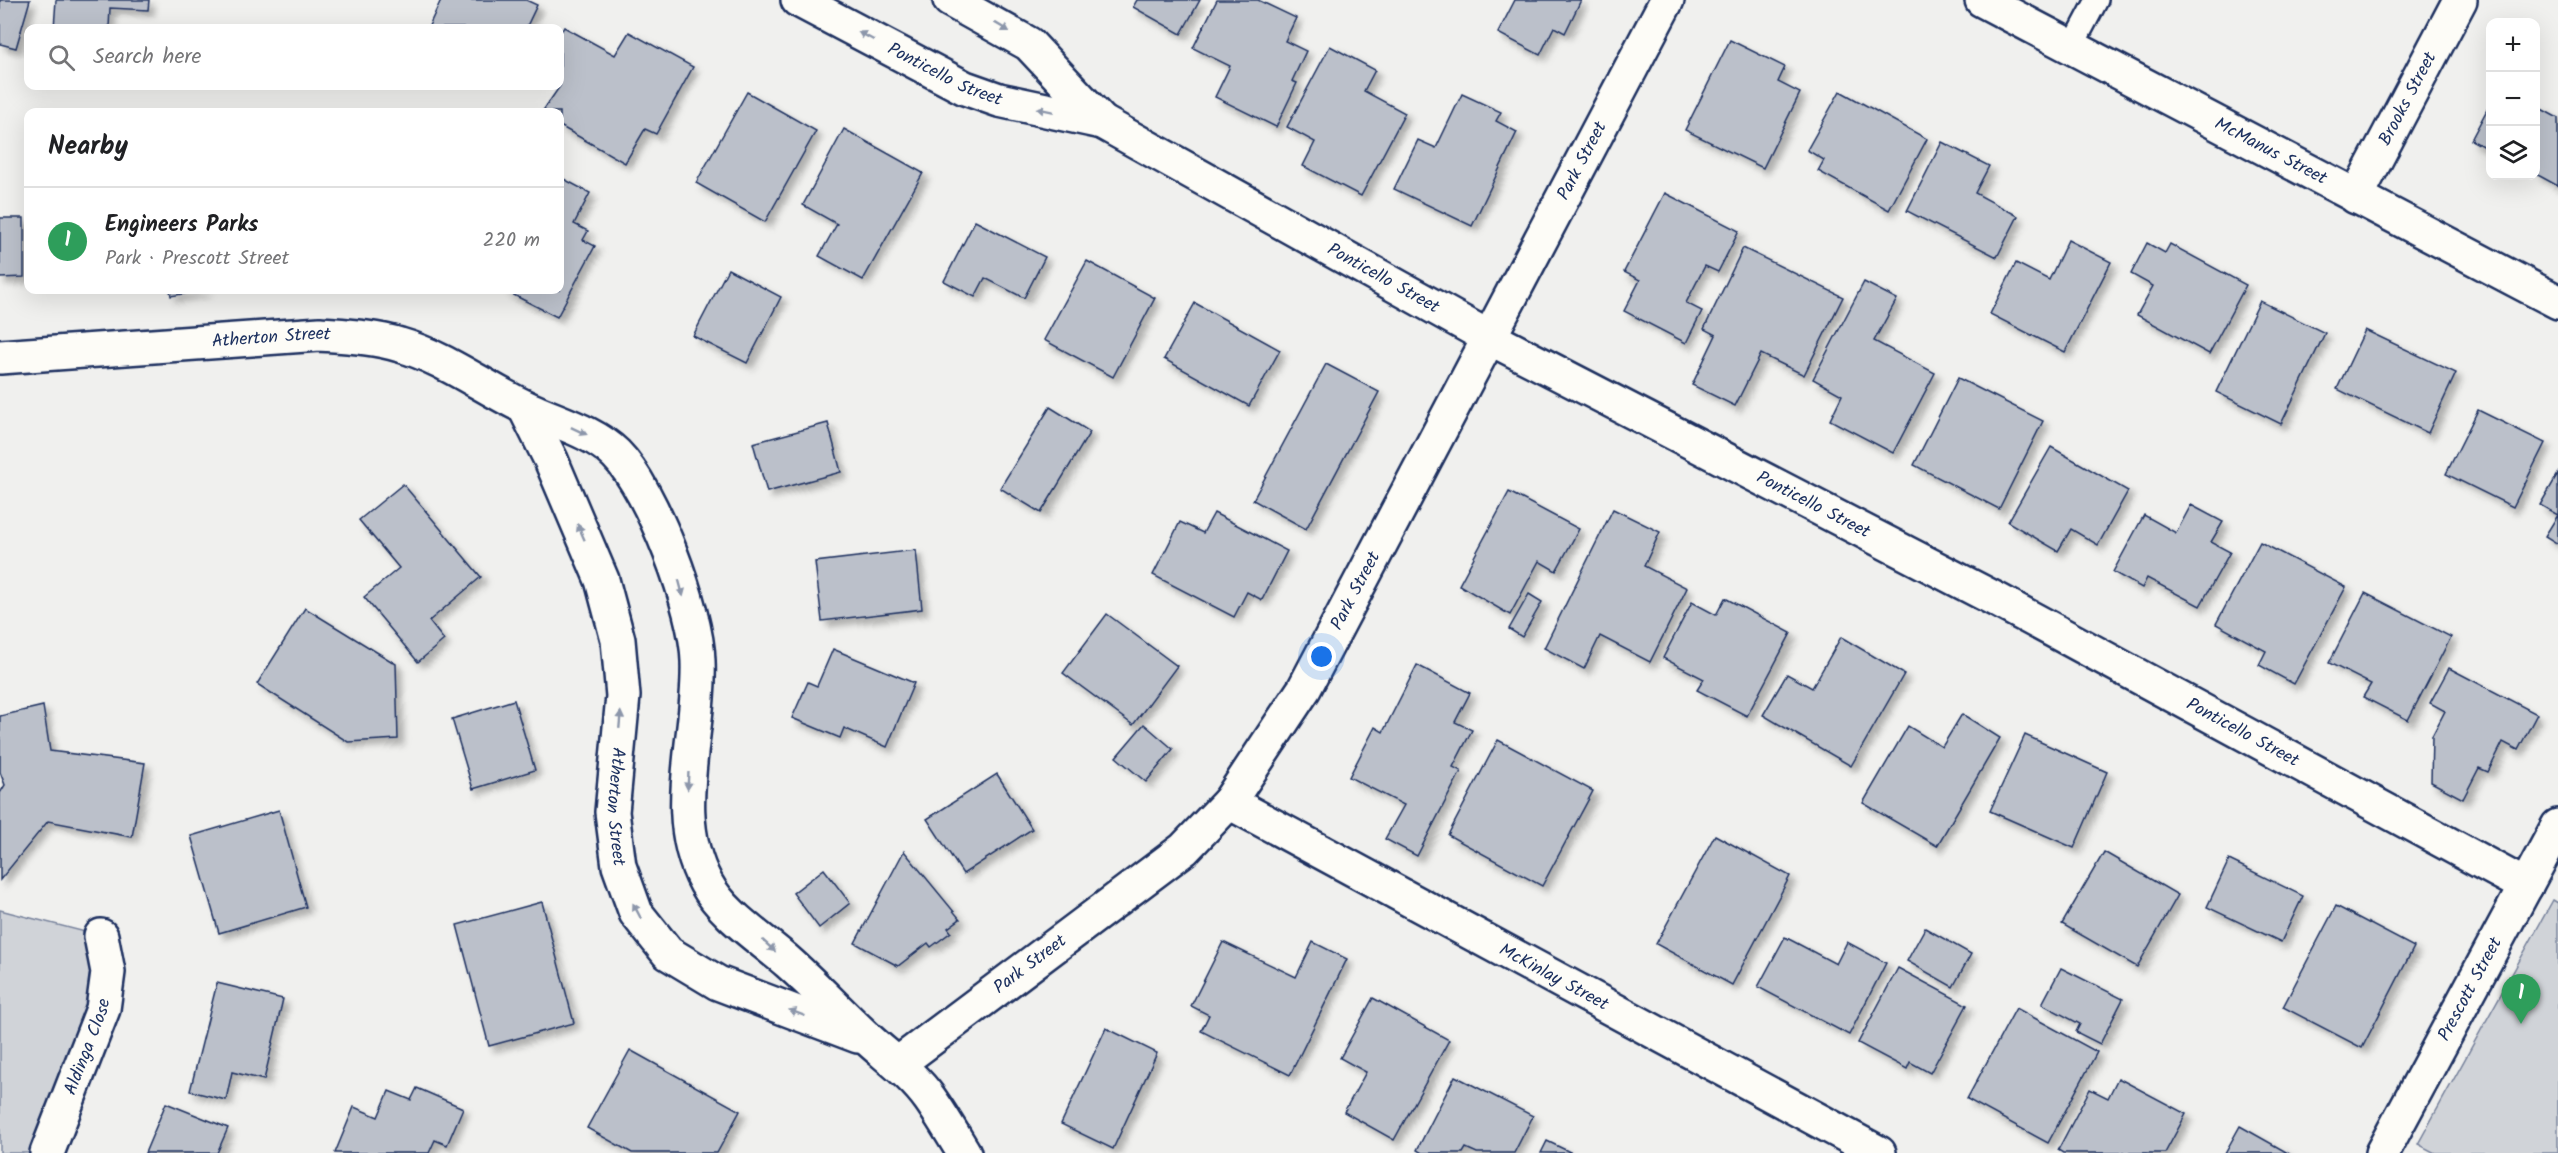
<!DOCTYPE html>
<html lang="en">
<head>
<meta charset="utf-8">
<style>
	:root { --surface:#fff; --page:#f2f2f2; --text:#202124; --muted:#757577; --line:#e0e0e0; --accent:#111827 }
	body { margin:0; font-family:Kalam,sans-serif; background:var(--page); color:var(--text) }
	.controls { position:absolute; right:18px; top:18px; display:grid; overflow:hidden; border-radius:12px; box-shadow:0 6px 24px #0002 }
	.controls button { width:54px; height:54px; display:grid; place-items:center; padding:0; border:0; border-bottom:2px solid var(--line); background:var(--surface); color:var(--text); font:30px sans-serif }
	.you { position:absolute; left:1322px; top:657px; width:21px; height:21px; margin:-15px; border:4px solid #fff; border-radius:50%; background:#1a73e8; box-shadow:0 0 0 9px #1a73e833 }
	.badge { display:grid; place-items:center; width:39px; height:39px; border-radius:50%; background:var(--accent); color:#fff; font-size:20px; font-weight:700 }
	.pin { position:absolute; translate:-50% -50px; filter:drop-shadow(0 2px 3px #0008) }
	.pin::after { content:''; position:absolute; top:32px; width:21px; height:18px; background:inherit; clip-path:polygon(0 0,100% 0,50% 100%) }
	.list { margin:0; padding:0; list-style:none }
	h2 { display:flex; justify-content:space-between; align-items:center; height:78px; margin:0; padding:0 24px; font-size:26px }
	h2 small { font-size:20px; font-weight:400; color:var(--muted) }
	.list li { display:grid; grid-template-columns:39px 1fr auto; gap:18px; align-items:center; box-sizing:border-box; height:108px; padding:0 24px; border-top:2px solid var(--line) }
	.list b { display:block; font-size:22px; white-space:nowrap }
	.list p { margin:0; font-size:20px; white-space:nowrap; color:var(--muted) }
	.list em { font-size:20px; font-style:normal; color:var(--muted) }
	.icon { flex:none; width:33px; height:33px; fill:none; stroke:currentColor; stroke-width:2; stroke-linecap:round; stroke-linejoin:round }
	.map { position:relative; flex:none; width:2558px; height:1153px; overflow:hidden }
	.search { position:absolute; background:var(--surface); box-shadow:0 6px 24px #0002; left:24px; top:24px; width:540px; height:66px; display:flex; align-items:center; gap:15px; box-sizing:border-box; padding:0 21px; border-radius:12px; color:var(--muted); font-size:22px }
	.panel { position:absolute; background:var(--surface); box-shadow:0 6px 24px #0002; left:24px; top:108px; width:540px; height:186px; border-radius:12px }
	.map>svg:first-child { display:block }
	.green { fill:#d0d3d8; stroke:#76819b; stroke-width:1.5 }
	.building { fill:#bbc0ca; stroke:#1b2f5e; stroke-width:1.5; filter:url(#shadow) }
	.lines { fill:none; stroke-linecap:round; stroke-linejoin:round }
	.service-casing { stroke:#1b2f5e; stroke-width:26 }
	.minor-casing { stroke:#1b2f5e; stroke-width:38 }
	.tertiary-casing { stroke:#1b2f5e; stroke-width:38 }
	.service { stroke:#fdfcf7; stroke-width:21 }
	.minor { stroke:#fdfcf7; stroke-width:33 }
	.tertiary { stroke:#fdfcf7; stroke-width:33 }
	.oneway { fill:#8c96aa }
	.labels { text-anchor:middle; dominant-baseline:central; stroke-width:5; stroke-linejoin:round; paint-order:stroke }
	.street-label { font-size:18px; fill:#1b2f5e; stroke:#fdfcf7 }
</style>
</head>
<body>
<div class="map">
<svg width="2558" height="1153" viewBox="0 0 2558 1153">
	<defs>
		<filter id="shadow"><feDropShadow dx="5.5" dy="5.5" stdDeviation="3" flood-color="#0004"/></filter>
	</defs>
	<rect width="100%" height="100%" fill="#f0f0ee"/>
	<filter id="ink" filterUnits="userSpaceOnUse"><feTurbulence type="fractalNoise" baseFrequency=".0167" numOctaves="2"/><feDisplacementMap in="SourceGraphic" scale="12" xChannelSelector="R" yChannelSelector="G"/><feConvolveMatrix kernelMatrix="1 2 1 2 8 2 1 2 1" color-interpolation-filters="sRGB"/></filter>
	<g filter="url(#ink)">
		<!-- green -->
		<g class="green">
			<path d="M2553,900l5,3v250h-123l-17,-9z"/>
			<path d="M0,910l101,26 7,36 -61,181h-47z"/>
		</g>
		<!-- building -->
		<g class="building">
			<path d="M0,0h30l-14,48 -16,-4z"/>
			<path d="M56,0h93l-1,10 -38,-2 -1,20h-55z"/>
			<path d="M441,0h85l11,5 -11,23h-98z"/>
			<path d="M1137,0h63l-19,34 -48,-27z"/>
			<path d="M1217,0h41l38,18 -11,23 21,10 -14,30 5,2 -21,44 -61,-30 15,-31 -37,-18z"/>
			<path d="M1515,0h66l-16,33 -11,-6 -14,28 -42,-22z"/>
			<path d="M564,27l51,28 14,-23 64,35 -37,67 -11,-5 -20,34 -65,-37v-14h-18l18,-26v-52z"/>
			<path d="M1730,40l55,27 -7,15 22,11 -37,75 -78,-38z"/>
			<path d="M1330,46l45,24 -11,21 41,22 -44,83 -58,-30 12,-24 -28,-15z"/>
			<path d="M1840,91l87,48 -38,71 -71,-39 6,-11 -17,-10z"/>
			<path d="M747,92l69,39 -51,91 -69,-39z"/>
			<path d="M1462,94l39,18 -5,9 21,11 -45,94 -78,-37 24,-49 18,8z"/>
			<path d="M2490,104v46l-19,-10z"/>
			<path d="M2536,106l22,12v68l-22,-12z"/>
			<path d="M844,129l79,44 -60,107 -44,-24 18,-32 -34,-19z"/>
			<path d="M1942,142l47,24 -14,27 43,23 -21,41 -90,-46z"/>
			<path d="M560,177l30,16 -16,31 14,7 -5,9 12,6 -38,71 -53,-27h56z"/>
			<path d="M1665,193l74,38 -21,41 -13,-6 -19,37 16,8 -16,32 -62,-32 16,-31 -16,-8z"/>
			<path d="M0,218h24v59l-24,1z"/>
			<path d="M975,221l70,36 -21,41 -39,-20 -10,19 -31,-16z"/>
			<path d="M2068,240l43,22 -46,90 -75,-38 26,-51 33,17z"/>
			<path d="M2147,243l18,10 5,-9 76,41 -37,69 -72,-39 16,-29 -22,-12z"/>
			<path d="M1743,248l100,49 -39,78 -43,-21 -26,52 -43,-21 24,-50 -12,-6z"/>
			<path d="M1087,261l68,37 -42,79 -69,-37z"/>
			<path d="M728,269l53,28 -34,66 -54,-27z"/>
			<path d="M1864,282l33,17 -23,42 61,32 -42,80 -63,-33 12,-25 -29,-16z"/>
			<path d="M170,290h36l-35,6z"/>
			<path d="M2260,301l65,32 -44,91 -65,-32z"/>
			<path d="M1195,303l85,47 -31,56 -85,-47z"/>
			<path d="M2365,330l91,43 -28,60 -91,-44z"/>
			<path d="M1326,364l53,28 -73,137 -53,-29z"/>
			<path d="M1958,378l85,43 -44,88 -85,-44z"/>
			<path d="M1050,407l40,25 -49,81 -41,-25z"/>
			<path d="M2478,410l67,33 -32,64 -67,-33z"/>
			<path d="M828,423l13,49 -74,20 -14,-49z"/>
			<path d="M2051,447l77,44 -30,54 -27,-16 -13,22 -50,-29z"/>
			<path d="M2558,474v70l-13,-8 13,-21 -18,-10z"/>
			<path d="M403,484l78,93 -52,44 15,19 -26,22 -54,-65 35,-29 -40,-48z"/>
			<path d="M1509,492l70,37 -23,42 -17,-10 -29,54 -51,-30z"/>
			<path d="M2191,505l32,17 -12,20 19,10 -30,54 -53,-28 -5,10 -29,-16 31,-57 32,18z"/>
			<path d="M1613,509l47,23 -16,34 43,22 -37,74 -50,-26 -16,33 -40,-21z"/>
			<path d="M1214,513l73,38 -25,49 -15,-8 -13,25 -81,-42 27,-53 23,11z"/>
			<path d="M2260,542l86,45 -52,97 -35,-19 7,-14 -50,-27z"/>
			<path d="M916,550l6,59 -100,12 -7,-59z"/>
			<path d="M2365,593l86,44 -43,83 -45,-23 8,-13 -42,-21z"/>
			<path d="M1529,594l13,8 -20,35 -13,-8z"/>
			<path d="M1725,598l66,35 -44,83 -50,-26 7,-11 -41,-21 29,-56 24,13z"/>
			<path d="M305,608l91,56 2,75 -50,3 -91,-58z"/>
			<path d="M1107,614l70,52 -44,59 -70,-52z"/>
			<path d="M1841,637l63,37 -53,92 -88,-51 24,-41 25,14z"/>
			<path d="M833,649l81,34 -27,64 -43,-19 -4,10 -48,-20 16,-36 9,4z"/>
			<path d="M1417,665l53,28 -15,29 17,8 -19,37 8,4 -44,85 -32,-17 19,-34 -55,-28 26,-50 8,5z"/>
			<path d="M2449,668l88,46 -19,36 -15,-8 -15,30 -9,-4 -16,31 -32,-17 1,-46 13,-25 -15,-8z"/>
			<path d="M514,700l21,70 -62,19 -21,-70z"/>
			<path d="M43,706l7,45 95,12 -13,74 -84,-16 -48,59v-87l5,-8 -5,-13v-56z"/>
			<path d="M1962,714l38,24 -63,108 -74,-43 45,-77 34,21z"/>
			<path d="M1144,724l29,25 -27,33 -30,-25z"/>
			<path d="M2025,735l82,37 -33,76 -84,-37z"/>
			<path d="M1498,740l95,51 -51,95 -94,-51z"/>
			<path d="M997,774l35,55 -69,45 -36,-55z"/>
			<path d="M279,810l27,97 -87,26 -28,-97z"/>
			<path d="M1715,835l75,41 -58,109 -76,-41z"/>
			<path d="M904,851l56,68 -12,9 3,4 -20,15 -3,-4 -30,23 -43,-23z"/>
			<path d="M2104,852l74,43 -41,72 -75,-43z"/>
			<path d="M2229,860l74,36 -22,46 -74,-35z"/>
			<path d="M824,869l26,34 -31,25 -26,-35z"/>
			<path d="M542,902l32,121 -85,23 -32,-121z"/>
			<path d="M2336,906l78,41 -52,101 -79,-41z"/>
			<path d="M1925,928l46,26 -18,33 -46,-26z"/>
			<path d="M1785,937l51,27 11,-22 39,21 -37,72 -91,-48z"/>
			<path d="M1223,942l73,35 17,-35 34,17 -57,116 -89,-44 8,-16 -18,-9z"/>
			<path d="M1898,968l69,37 -37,68 -20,-11 -3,7 -49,-26z"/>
			<path d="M2061,968l62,31 -23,45 -24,-12 4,-8 -38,-20z"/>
			<path d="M217,983l66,16 -19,81 -32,-8 -6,28 -36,-9z"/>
			<path d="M1373,998l76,42 -55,100 -50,-28 22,-40 -26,-14z"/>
			<path d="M2016,1008l81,44 -49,91 -81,-44z"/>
			<path d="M1106,1028l51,25 -44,96 -52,-25z"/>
			<path d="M630,1050l110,61 -23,42h-85l-45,-25z"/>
			<path d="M1455,1076l78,40 -19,37h-37l-11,-5 -3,5h-41l-5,-3z"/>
			<path d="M2118,1078l68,36 -21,39h-102l-5,-3 32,-61 18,9z"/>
			<path d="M417,1088l46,20 -16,37 -12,-5 -6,13h-94l19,-46 24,10 11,-26 22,9z"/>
			<path d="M166,1103l62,25 -11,25h-72z"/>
			<path d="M2240,1126l48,27h-63z"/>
			<path d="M1547,1141l25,12h-31z"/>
		</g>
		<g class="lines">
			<defs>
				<path id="service" d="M2071,49l26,-49"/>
				<g id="minor">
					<path id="s1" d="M798,0l167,88 34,12 103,22 388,216 509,263 527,285"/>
					<path d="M950,0l79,44 73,78"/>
					<path id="s2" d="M0,357l320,-23c26,2 54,3 80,11 46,13 85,44 129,64 28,13 65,23 87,45 36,36 81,156 82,207 3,74 -30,152 8,222 17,32 56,56 83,80 27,24 52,51 79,76 22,20 45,36 62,60 12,17 23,36 34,54"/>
					<path id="s3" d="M525,408l26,52 51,120 16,60 5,56 -11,116 7,54 17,47 32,40 50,30 140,53"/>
					<path id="s4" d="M1229,802l650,351"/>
					<path id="s5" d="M899,1063l285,-214 45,-47 75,-113 363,-689"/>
					<path id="s6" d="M47,1153l56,-144 5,-37 -7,-36"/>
					<path id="s7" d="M2382,1153l176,-327"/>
				</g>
				<g id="tertiary">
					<path id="s8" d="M1982,0l576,302"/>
					<path id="s9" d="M2356,197l104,-197"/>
				</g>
			</defs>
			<!-- service casing -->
			<use href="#service" class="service-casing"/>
			<!-- minor casing -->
			<use href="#minor" class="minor-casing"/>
			<!-- tertiary casing -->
			<use href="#tertiary" class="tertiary-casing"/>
			<!-- service -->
			<use href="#service" class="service"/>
			<!-- minor -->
			<use href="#minor" class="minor"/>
			<!-- tertiary -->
			<use href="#tertiary" class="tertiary"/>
		</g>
		<!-- one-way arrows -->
		<defs><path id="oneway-solid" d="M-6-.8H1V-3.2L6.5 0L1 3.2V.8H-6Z" transform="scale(1.5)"/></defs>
		<g class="oneway">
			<use href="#oneway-solid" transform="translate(1002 27) rotate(31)"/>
			<use href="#oneway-solid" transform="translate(866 36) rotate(-152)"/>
			<use href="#oneway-solid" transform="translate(1045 110) rotate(-168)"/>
			<use href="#oneway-solid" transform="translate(579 431) rotate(25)"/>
			<use href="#oneway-solid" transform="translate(581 532) rotate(-114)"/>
			<use href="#oneway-solid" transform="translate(681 588) rotate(75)"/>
			<use href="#oneway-solid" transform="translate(620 720) rotate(-85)"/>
			<use href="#oneway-solid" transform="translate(688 781) rotate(93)"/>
			<use href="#oneway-solid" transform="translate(637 911) rotate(-118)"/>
			<use href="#oneway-solid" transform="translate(769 946) rotate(42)"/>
			<use href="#oneway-solid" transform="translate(797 1013) rotate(-159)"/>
		</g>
	</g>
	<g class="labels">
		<!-- street labels -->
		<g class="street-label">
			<text stroke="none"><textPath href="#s1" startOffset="165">Ponticello Street</textPath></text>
			<text stroke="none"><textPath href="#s9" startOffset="111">Brooks Street</textPath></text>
			<text stroke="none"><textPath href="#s8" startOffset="326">McManus Street</textPath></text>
			<text stroke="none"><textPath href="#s5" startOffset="1154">Park Street</textPath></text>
			<text stroke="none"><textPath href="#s1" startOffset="652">Ponticello Street</textPath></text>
			<text stroke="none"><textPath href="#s2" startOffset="272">Atherton Street</textPath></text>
			<text stroke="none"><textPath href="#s1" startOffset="1138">Ponticello Street</textPath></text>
			<text stroke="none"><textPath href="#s5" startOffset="668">Park Street</textPath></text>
			<text stroke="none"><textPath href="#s1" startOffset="1624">Ponticello Street</textPath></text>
			<text stroke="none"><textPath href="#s3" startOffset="418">Atherton Street</textPath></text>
			<text stroke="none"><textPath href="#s5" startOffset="164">Park Street</textPath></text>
			<text stroke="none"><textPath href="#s4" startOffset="369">McKinlay Street</textPath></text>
			<text stroke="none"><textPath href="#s7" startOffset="186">Prescott Street</textPath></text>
			<text stroke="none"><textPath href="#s6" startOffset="114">Aldinga Close</textPath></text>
		</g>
	</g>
</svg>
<div class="controls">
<button>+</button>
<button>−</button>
<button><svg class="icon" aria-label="layers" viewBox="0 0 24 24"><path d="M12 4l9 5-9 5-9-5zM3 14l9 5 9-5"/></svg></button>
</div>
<div class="you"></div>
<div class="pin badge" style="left:2521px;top:1024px;background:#2e9e5b">1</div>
<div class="search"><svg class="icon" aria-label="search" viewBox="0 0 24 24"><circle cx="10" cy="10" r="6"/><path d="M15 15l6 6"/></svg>Search here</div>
<section class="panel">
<h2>Nearby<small></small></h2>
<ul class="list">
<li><span class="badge" style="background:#2e9e5b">1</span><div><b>Engineers Parks</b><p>Park · Prescott Street</p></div><em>220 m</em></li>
</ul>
</section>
</div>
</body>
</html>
